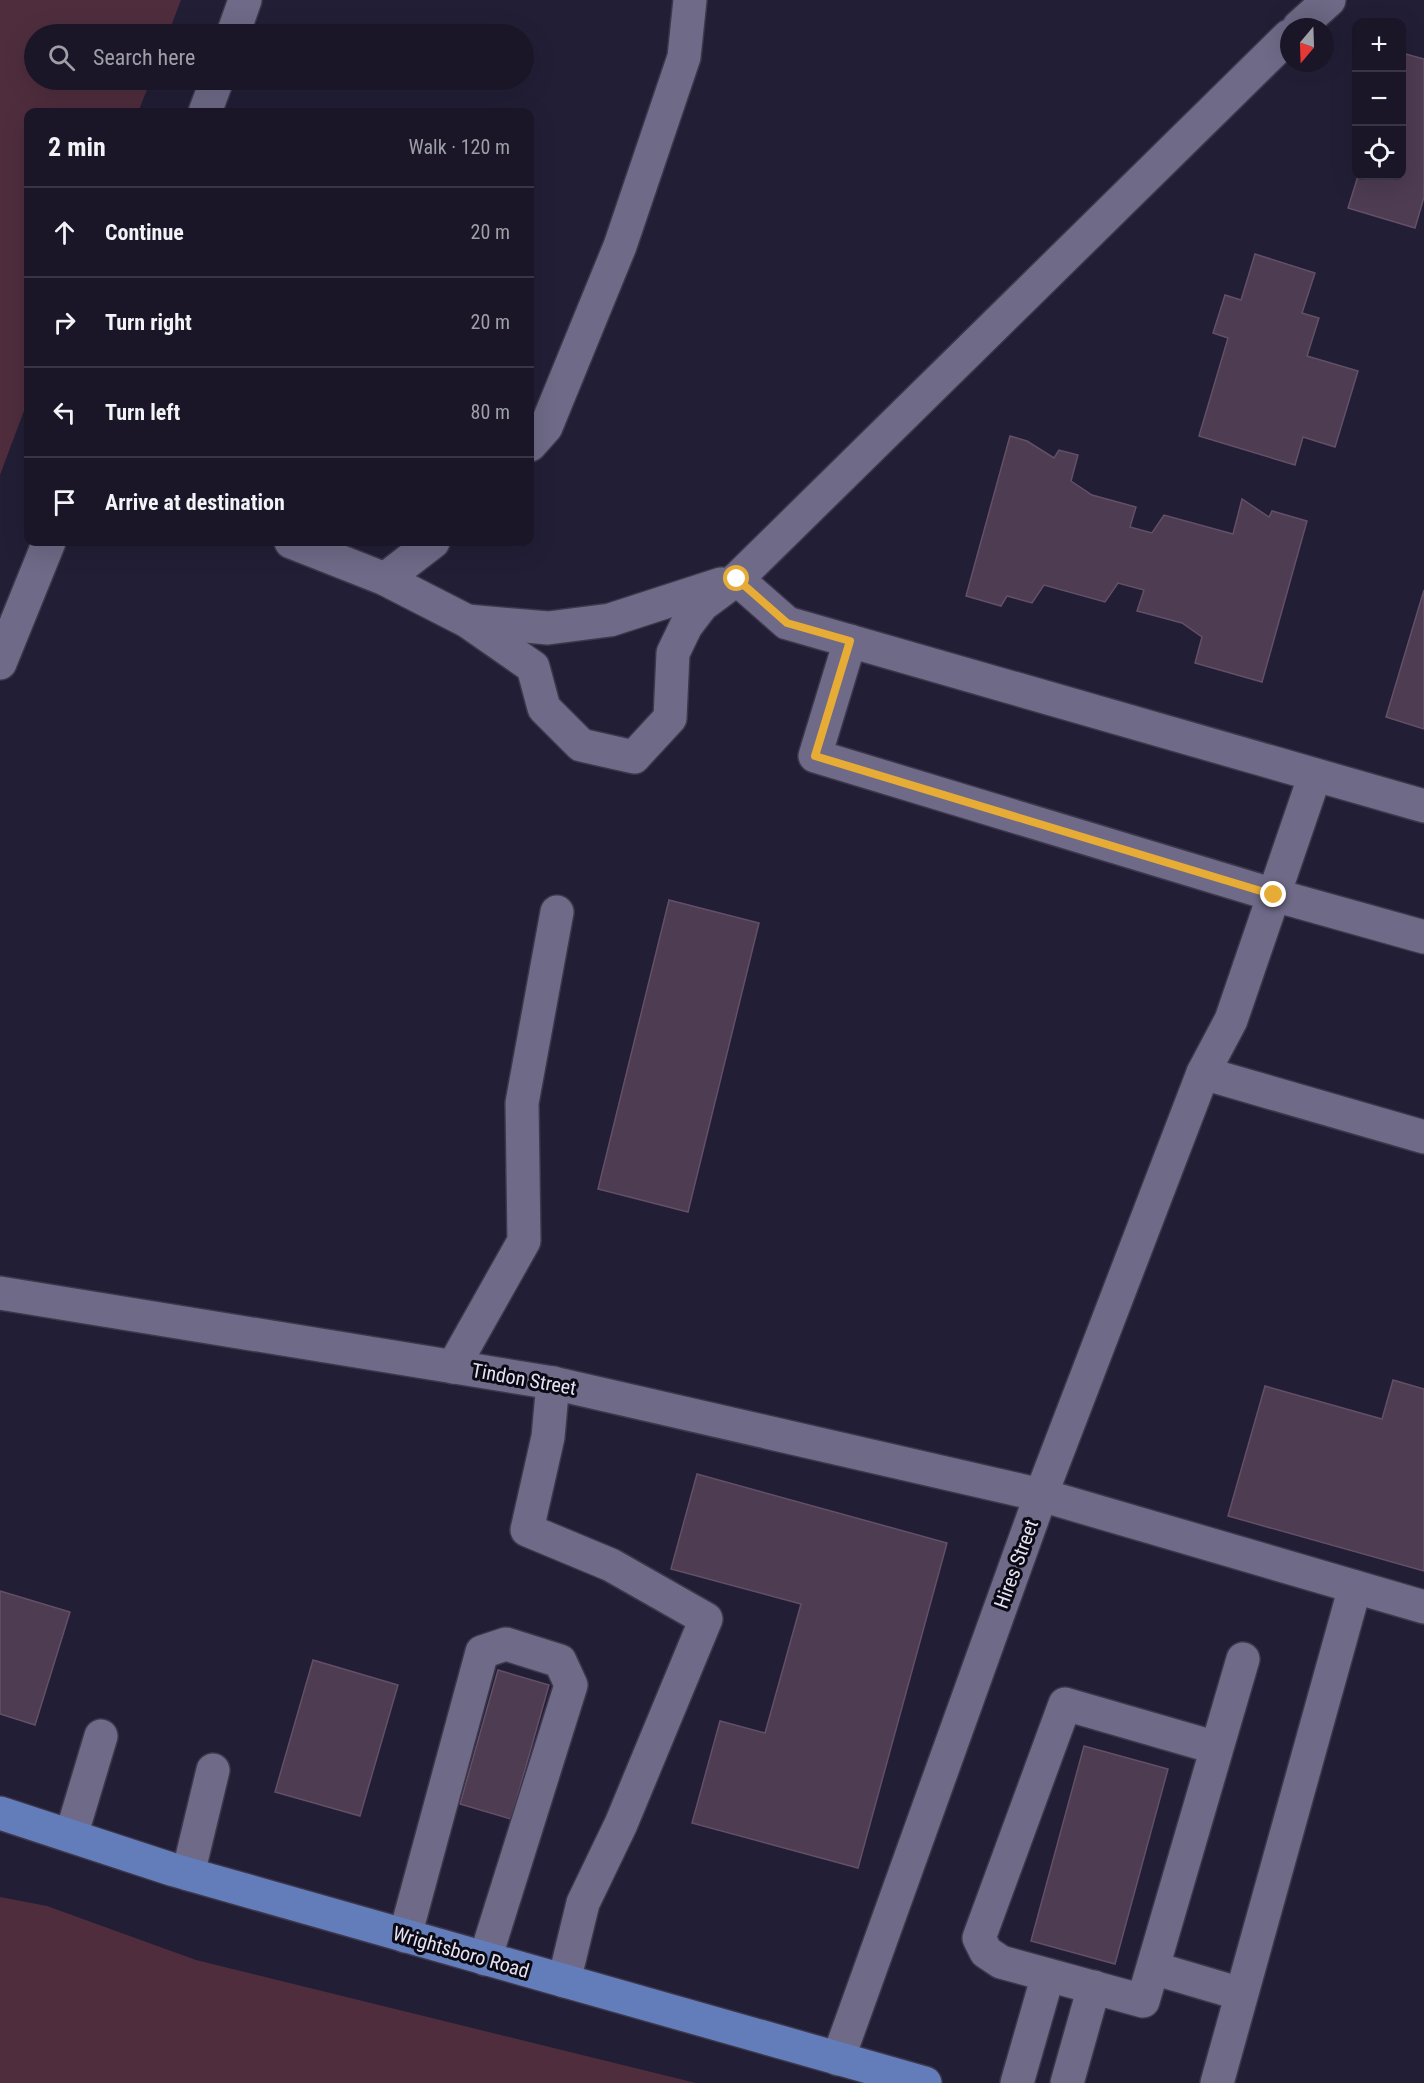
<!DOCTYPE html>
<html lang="en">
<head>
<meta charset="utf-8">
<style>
	:root { --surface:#1a1628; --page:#272334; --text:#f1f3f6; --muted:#9f9fa8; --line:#383545 }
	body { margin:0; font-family:"Roboto Condensed",sans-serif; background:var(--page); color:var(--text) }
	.controls { position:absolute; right:18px; top:18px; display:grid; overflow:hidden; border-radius:12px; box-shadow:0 6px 24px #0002 }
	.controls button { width:54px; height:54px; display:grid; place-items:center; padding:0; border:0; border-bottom:2px solid var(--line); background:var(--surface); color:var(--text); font:30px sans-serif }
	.compass { position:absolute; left:1280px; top:18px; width:54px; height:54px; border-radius:50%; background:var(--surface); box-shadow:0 6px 24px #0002; rotate:199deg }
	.stop { position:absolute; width:18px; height:18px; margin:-14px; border:4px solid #e7ac36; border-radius:50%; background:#fff }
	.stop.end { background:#e7ac36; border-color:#fff; box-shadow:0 2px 6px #0008 }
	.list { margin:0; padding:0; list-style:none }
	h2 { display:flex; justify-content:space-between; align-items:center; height:78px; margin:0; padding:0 24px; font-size:26px }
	h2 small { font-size:20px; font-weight:400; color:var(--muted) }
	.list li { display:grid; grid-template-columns:39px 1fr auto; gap:18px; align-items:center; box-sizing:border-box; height:90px; padding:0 24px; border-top:2px solid var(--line) }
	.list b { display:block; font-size:22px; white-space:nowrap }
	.list em { font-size:20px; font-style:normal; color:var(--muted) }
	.icon { flex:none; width:33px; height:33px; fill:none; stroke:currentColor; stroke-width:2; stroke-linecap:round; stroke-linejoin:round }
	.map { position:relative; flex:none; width:1424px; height:2083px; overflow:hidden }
	.search { position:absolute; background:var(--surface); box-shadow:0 6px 24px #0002; left:24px; top:24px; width:510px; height:66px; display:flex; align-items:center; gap:15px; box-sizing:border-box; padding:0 21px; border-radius:33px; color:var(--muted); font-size:22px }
	.panel { position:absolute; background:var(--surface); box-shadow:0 6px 24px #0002; left:24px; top:108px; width:510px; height:438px; border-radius:12px }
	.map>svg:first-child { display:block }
	.green { fill:#4f2d3d }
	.building { fill:#4e3c52; stroke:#635067; stroke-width:1.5 }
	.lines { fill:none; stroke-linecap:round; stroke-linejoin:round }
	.minor-casing { stroke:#3c374b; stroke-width:36 }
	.major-casing { stroke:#3c374b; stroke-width:36 }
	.minor { stroke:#6e6a87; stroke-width:33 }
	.major { stroke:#627dba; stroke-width:33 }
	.route { stroke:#e7ac36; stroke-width:8 }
	.labels { text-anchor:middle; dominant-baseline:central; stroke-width:6; stroke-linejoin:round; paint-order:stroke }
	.street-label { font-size:20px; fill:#e4e2f3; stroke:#0b0a14 }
</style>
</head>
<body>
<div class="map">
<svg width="1424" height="2083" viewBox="0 0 1424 2083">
	<rect width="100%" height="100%" fill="#221e36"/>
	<!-- green -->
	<g class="green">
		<path d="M0,0h181l-13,34h-134v46h117l-13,32h-110v288l-28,75z"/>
		<path d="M0,1897l47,9 149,54 500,123h-696z"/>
	</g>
	<!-- building -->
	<g class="building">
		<path d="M1402,53l22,6v138l-9,31 -67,-20 10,-32h44z"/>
		<path d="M1255,254l60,19 -13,40 17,5 -12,38 51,15 -23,76 -32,-10 -8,28 -96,-29 29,-98 -15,-5 12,-38 16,5z"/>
		<path d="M1010,436l17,5 27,17 5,-8 19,5 -7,26 21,14 44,12 -6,20 22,6 12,-18 69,19 9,-35 27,18 3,-6 35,10 -45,161 -67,-19 7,-26 -20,-14 -45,-12 7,-21 -26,-7 -13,19 -61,-17 -12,18 -25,-7 -6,10 -35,-10z"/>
		<path d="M1424,590v139l-38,-12z"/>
		<path d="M669,900l90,23 -71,289 -90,-23z"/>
		<path d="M1393,1380l31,9v182l-196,-55 37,-130 117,33z"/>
		<path d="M697,1474l250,69 -89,325 -166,-45 28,-102 45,12 36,-129 -130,-35z"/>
		<path d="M0,1591l70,21 -35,113 -35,-11z"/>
		<path d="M313,1660l85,25 -38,131 -85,-24z"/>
		<path d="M498,1670l51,15 -38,134 -51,-15z"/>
		<path d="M1084,1746l84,23 -53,195 -84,-23z"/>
	</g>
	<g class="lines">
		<defs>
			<g id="minor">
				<path d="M1299,27l30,-27"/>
				<path d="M233,34l12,-34"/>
				<path d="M205,112l12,-32"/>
				<path d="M530,445l16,-18 74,-181 64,-189 6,-57"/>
				<path d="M291,542l94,37 82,42 66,46 11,41 37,37 53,12 36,-39 3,-65 13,-27 16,-21 35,-26 552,-543"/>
				<path d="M385,579l48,-37"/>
				<path d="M737,579l50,44 637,183"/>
				<path d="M467,621l81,7 62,-8 111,-36"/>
				<path d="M850,641l-35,115 459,139 150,42"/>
				<path d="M0,663l49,-121"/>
				<path d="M1203,1073l221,64"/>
				<path d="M0,1293l553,90 488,112 383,112"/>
				<path d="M453,1367l71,-126 -2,-138 35,-191"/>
				<path d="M553,1383l-5,54 -21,93 84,35 95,54 -85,205 -38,79 -19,78"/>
				<path d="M1217,1748l-152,-44 -86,234 7,14 15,10 142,39 100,-342"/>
				<path d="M71,1836l30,-100"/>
				<path d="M188,1874l25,-104"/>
				<path d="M405,1936l77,-284 24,-8 54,17 11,24 -86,274"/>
				<path d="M1153,1968l88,26"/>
				<path d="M838,2059l203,-564 162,-422 28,-53 84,-245"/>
				<path d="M1017,2083l31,-108"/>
				<path d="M1067,2083l27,-96"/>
				<path d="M1217,2083l138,-496"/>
			</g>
			<path id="major" d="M0,1813l174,57 751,213"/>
		</defs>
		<!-- minor casing -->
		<use href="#minor" class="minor-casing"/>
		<!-- major casing -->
		<use href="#major" class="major-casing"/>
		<!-- minor -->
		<use href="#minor" class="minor"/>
		<!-- major -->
		<use href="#major" class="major"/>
	</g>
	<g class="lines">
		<!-- route -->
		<path class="route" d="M737,579l50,44 63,18 -35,115 459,139"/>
	</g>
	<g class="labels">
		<!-- street labels -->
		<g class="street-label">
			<text transform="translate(524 1379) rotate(10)">Tindon Street</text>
			<text transform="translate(1016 1564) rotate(-70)">Hires Street</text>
			<text transform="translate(461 1952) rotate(16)">Wrightsboro Road</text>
		</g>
	</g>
</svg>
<div class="controls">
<button>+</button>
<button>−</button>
<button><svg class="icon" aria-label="locate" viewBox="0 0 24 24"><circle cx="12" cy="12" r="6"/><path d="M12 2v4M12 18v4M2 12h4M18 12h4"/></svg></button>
</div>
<svg class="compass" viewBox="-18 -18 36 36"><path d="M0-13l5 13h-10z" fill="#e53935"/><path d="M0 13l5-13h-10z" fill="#9f9fa8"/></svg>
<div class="stop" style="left:737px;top:579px"></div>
<div class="stop end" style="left:1274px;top:895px"></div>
<div class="search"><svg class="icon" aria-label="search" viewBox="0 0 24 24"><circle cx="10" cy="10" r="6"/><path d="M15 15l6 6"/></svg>Search here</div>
<section class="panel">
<h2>2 min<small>Walk · 120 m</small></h2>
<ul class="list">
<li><svg class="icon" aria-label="ahead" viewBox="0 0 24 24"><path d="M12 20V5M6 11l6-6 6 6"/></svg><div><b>Continue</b></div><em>20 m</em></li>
<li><svg class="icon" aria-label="right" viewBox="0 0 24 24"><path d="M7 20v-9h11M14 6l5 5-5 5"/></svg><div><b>Turn right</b></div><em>20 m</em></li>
<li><svg class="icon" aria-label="left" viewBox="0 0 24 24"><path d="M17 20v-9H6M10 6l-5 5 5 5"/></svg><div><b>Turn left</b></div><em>80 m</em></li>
<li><svg class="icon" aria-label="arrive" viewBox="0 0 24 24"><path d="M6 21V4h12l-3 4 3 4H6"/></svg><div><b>Arrive at destination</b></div></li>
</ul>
</section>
</div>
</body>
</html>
